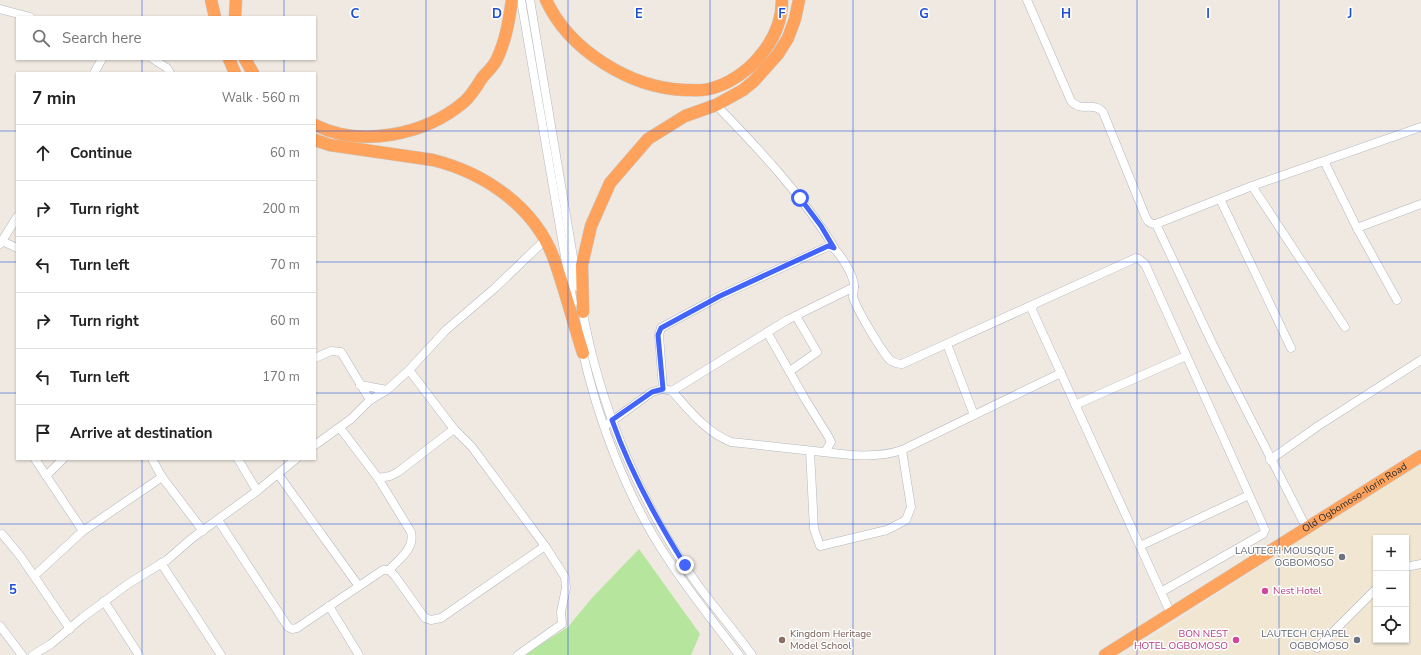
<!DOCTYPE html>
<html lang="en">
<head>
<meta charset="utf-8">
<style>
	:root { --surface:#fff; --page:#f6f6f6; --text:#222; --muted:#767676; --line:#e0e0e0 }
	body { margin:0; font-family:"Nunito Sans",sans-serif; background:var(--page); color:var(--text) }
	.controls { position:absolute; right:12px; bottom:12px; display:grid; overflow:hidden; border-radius:0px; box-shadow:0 1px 3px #0004 }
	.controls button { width:36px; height:36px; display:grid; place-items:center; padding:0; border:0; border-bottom:1px solid var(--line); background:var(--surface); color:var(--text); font:20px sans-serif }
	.stop { position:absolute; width:12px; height:12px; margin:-9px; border:3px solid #4264fb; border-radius:50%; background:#fff }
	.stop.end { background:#4264fb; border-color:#fff; box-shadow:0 1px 4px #0008 }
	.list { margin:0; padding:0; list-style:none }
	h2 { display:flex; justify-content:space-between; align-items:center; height:52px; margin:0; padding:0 16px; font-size:17px }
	h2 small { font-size:13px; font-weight:400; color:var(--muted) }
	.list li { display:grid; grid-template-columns:26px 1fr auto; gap:12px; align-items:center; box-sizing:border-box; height:56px; padding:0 16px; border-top:1px solid var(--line) }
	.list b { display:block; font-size:15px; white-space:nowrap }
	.list em { font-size:13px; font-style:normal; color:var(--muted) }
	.icon { flex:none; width:22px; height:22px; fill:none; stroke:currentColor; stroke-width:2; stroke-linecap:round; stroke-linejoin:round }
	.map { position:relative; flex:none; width:1421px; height:655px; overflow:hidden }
	.search { position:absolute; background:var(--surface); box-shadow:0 1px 3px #0004; left:16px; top:16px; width:300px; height:44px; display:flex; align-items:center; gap:10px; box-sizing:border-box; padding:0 14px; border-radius:0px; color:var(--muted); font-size:15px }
	.panel { position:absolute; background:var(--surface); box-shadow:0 1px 3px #0004; left:16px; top:72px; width:300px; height:388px; border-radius:0px }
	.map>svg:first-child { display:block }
	.education { fill:#f0e6d1; fill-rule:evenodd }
	.green { fill:#b6e59e }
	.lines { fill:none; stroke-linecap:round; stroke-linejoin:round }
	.minor-casing { stroke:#b4b7c1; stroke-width:9 }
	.highway-casing { stroke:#c9c9c9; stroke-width:13 }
	.minor { stroke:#fff; stroke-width:8 }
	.highway { stroke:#ffa35c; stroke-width:12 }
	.route { stroke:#4264fb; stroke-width:5 }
	.grid { fill:none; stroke:#1d4ed8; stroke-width:1; stroke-opacity:0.55 }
	.worship-dot { fill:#6b7280; stroke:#fff; stroke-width:1.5 }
	.hotel-dot { fill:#d1479c; stroke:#fff; stroke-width:1.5 }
	.education-dot { fill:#8d6e63; stroke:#fff; stroke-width:1.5 }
	.labels { text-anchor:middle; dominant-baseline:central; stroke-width:3; stroke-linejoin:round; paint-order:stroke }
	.street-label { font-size:10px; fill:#2e2e2e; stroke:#fff }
	.worship-label { font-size:10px; fill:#5b616d; stroke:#fff; text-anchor:end }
	.hotel-label { font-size:10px; fill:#b23c85; stroke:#fff; text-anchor:start }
	.education-label { font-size:10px; fill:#785e54; stroke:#fff; text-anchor:start }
	.grid-label { font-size:13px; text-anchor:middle; font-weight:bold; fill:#1d4ed8; stroke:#fff; stroke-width:3; stroke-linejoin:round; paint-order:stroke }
</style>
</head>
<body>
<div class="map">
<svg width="1421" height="655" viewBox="0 0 1421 655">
	<rect width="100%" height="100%" fill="#efe9e1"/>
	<!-- education -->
	<path class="education" d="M1421,462v193h-296l161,-106zM1376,538h30v102h-30z"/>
	<!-- green -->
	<path class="green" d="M639,549l61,85 -9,21h-167l44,-28 24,-29z"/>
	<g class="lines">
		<defs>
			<g id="minor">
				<path d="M521,0l52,303"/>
				<path d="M530,0l48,287"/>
				<path d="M1027,0l44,101c11,12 22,0 32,11l41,101c3,7 4,11 12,11l96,-38 169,-59"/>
				<path d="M0,9l30,8"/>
				<path d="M153,59l14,9 3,5"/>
				<path d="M94,73l8,-14"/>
				<path d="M716,105c43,44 86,90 118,142"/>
				<path d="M1324,161l33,67 40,72"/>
				<path d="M1252,186l93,141"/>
				<path d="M1220,199l71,149"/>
				<path d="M1156,224l57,121 94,184"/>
				<path d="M1357,228l64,-24"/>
				<path d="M2,241l15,7"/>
				<path d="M0,244l17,-27"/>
				<path d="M1033,306l-1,4 139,304"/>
				<path d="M582,308c17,96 57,193 113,273 18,25 39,49 57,74"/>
				<path d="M767,332l38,67 23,37 3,6 -6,10"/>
				<path d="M947,344l27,71"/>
				<path d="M582,349c16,72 46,152 88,213 21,32 45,62 69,93"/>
				<path d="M315,358l16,-7 10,1 29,48"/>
				<path d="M409,370l45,59 18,18 73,99 20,31 1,11 -5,24 1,12 -44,31"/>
				<path d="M790,371l27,-19 -21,-36"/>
				<path d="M360,385l27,5"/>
				<path d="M663,389l-4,-54 2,-7 7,-4 52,-28 109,-50c9,2 26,31 25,41"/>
				<path d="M672,391c18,20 34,41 59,51l120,13c17,1 34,1 51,-5l159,-77"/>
				<path d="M1075,405l111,-49"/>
				<path d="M605,426l47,-34 11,-3 9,2 115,-71 67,-33c0,3 -1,7 -1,10 3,11 29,55 37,63 4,3 7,4 12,4l234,-106 3,1 6,5 120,266 -2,4 -102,58"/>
				<path d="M340,428l38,50 33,54c4,17 -11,26 -22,38"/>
				<path d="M315,445l36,-26 19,-19 17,-10 22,-20 37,-40 49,-42 50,-48"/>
				<path d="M810,451l4,78 6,17 67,-16 19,-10 5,-13 -9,-57"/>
				<path d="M35,459l48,72"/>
				<path d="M152,459l10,18 41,54"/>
				<path d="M238,459l19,32"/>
				<path d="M1270,460l48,-34 103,-66"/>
				<path d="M278,474l80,111"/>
				<path d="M46,476l17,-17"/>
				<path d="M378,478l12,-2 8,-4 56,-43"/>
				<path d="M218,520l70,107 4,2 5,-1 86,-58h6l6,6 30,42 6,2 10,-2 104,-72"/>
				<path d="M2,534l19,23 49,72"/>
				<path d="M1140,546l109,-51"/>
				<path d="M161,563l60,92"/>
				<path d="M1406,567l15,-3"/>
				<path d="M34,576l49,-45 79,-54"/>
				<path d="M104,601l35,54"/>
				<path d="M329,606l30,49"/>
				<path d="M0,626l22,29"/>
				<path d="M1317,648l59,-59"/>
				<path d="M33,655l18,-11 31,-26 46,-34 39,-24 24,-21 66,-48 39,-32"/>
			</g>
			<g id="highway">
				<path d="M211,0l4,17"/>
				<path d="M546,0c23,50 84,88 139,90 7,0 16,1 24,-1 18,-4 38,-17 50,-32 15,-17 23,-35 23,-57"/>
				<path d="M235,17l1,-17"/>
				<path d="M229,59l6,14"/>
				<path d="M245,59l8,14"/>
				<path d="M315,125c46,23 110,10 149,-23 7,-6 13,-16 18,-24 5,-6 12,-12 15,-19 9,-19 12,-39 15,-59"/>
				<path d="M315,140l15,5 103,15c52,13 102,47 121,99 11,31 19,63 29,94"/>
				<path d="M583,312l-1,-47 9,-39 19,-43 38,-44 37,-23 31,-11 27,-15 11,-9 24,-27 10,-16 7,-19 4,-19"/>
				<path id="s1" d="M1105,655l316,-199"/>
			</g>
		</defs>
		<!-- minor casing -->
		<use href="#minor" class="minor-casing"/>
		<!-- highway casing -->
		<use href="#highway" class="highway-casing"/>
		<!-- minor -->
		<use href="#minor" class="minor"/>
		<!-- highway -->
		<use href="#highway" class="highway"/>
	</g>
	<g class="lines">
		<!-- route -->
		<path class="route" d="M685,565c-29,-46 -55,-94 -73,-145l40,-28 11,-3 -5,-54 3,-7 59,-32 108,-50 6,2 -13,-22 -21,-28"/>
	</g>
	<!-- grid -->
	<path class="grid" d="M142,0v17M284,0v17M426,0v655M568,0v655M710,0v655M853,0v655M995,0v655M1137,0v655M1279,0v655M142,59v14M284,59v14M0,131h17M315,131h1106M0,262h17M315,262h1106M0,393h17M315,393h1106M142,459v196M284,459v196M0,524h1421"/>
	<!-- markers -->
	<g class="worship-dot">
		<circle cx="1342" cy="557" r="4"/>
		<circle cx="1357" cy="640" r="4"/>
	</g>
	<g class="hotel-dot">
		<circle cx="1265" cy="591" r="4"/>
		<circle cx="1236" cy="640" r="4"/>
	</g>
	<circle class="education-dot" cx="782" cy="640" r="4"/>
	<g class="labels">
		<!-- street labels -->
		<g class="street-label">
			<text stroke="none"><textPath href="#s1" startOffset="295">Old Ogbomoso-Ilorin Road</textPath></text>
		</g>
		<!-- worship labels -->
		<g class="worship-label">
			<text x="1334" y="551">LAUTECH MOUSQUE<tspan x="1334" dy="12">OGBOMOSO</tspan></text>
			<text x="1349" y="634">LAUTECH CHAPEL<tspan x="1349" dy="12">OGBOMOSO</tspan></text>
		</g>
		<!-- hotel labels -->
		<g class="hotel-label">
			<text x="1273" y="591">Nest Hotel</text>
			<text x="1228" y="634" text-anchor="end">BON NEST<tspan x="1228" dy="12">HOTEL OGBOMOSO</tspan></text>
		</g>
		<!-- education labels -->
		<g class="education-label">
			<text x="790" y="634">Kingdom Heritage<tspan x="790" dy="12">Model School</tspan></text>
		</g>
	</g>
	<g class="grid-label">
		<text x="355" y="18">C</text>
		<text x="497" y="18">D</text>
		<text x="639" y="18">E</text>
		<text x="782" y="18">F</text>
		<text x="924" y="18">G</text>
		<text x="1066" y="18">H</text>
		<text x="1208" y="18">I</text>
		<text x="1350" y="18">J</text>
		<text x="13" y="594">5</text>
	</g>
</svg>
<div class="controls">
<button>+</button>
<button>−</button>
<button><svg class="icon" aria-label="locate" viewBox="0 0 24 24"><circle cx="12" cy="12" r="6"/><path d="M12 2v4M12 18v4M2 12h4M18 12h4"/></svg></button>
</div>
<div class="stop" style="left:800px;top:198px"></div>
<div class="stop end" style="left:685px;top:565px"></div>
<div class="search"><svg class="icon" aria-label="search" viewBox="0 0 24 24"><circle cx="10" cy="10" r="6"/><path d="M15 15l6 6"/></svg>Search here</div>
<section class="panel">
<h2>7 min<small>Walk · 560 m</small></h2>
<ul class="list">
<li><svg class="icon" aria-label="ahead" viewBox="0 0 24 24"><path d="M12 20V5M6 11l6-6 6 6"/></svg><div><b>Continue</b></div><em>60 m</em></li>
<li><svg class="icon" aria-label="right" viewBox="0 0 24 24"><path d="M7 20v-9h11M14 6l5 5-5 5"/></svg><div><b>Turn right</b></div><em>200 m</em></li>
<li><svg class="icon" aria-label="left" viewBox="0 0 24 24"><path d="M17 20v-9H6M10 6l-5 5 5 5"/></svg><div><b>Turn left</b></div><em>70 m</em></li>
<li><svg class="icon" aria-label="right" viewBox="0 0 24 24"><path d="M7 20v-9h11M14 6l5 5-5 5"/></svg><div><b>Turn right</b></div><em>60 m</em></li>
<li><svg class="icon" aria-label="left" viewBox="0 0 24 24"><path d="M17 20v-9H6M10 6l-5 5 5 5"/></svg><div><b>Turn left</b></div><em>170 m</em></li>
<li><svg class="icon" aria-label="arrive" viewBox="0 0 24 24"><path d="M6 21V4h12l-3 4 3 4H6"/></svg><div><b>Arrive at destination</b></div></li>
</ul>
</section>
</div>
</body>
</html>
